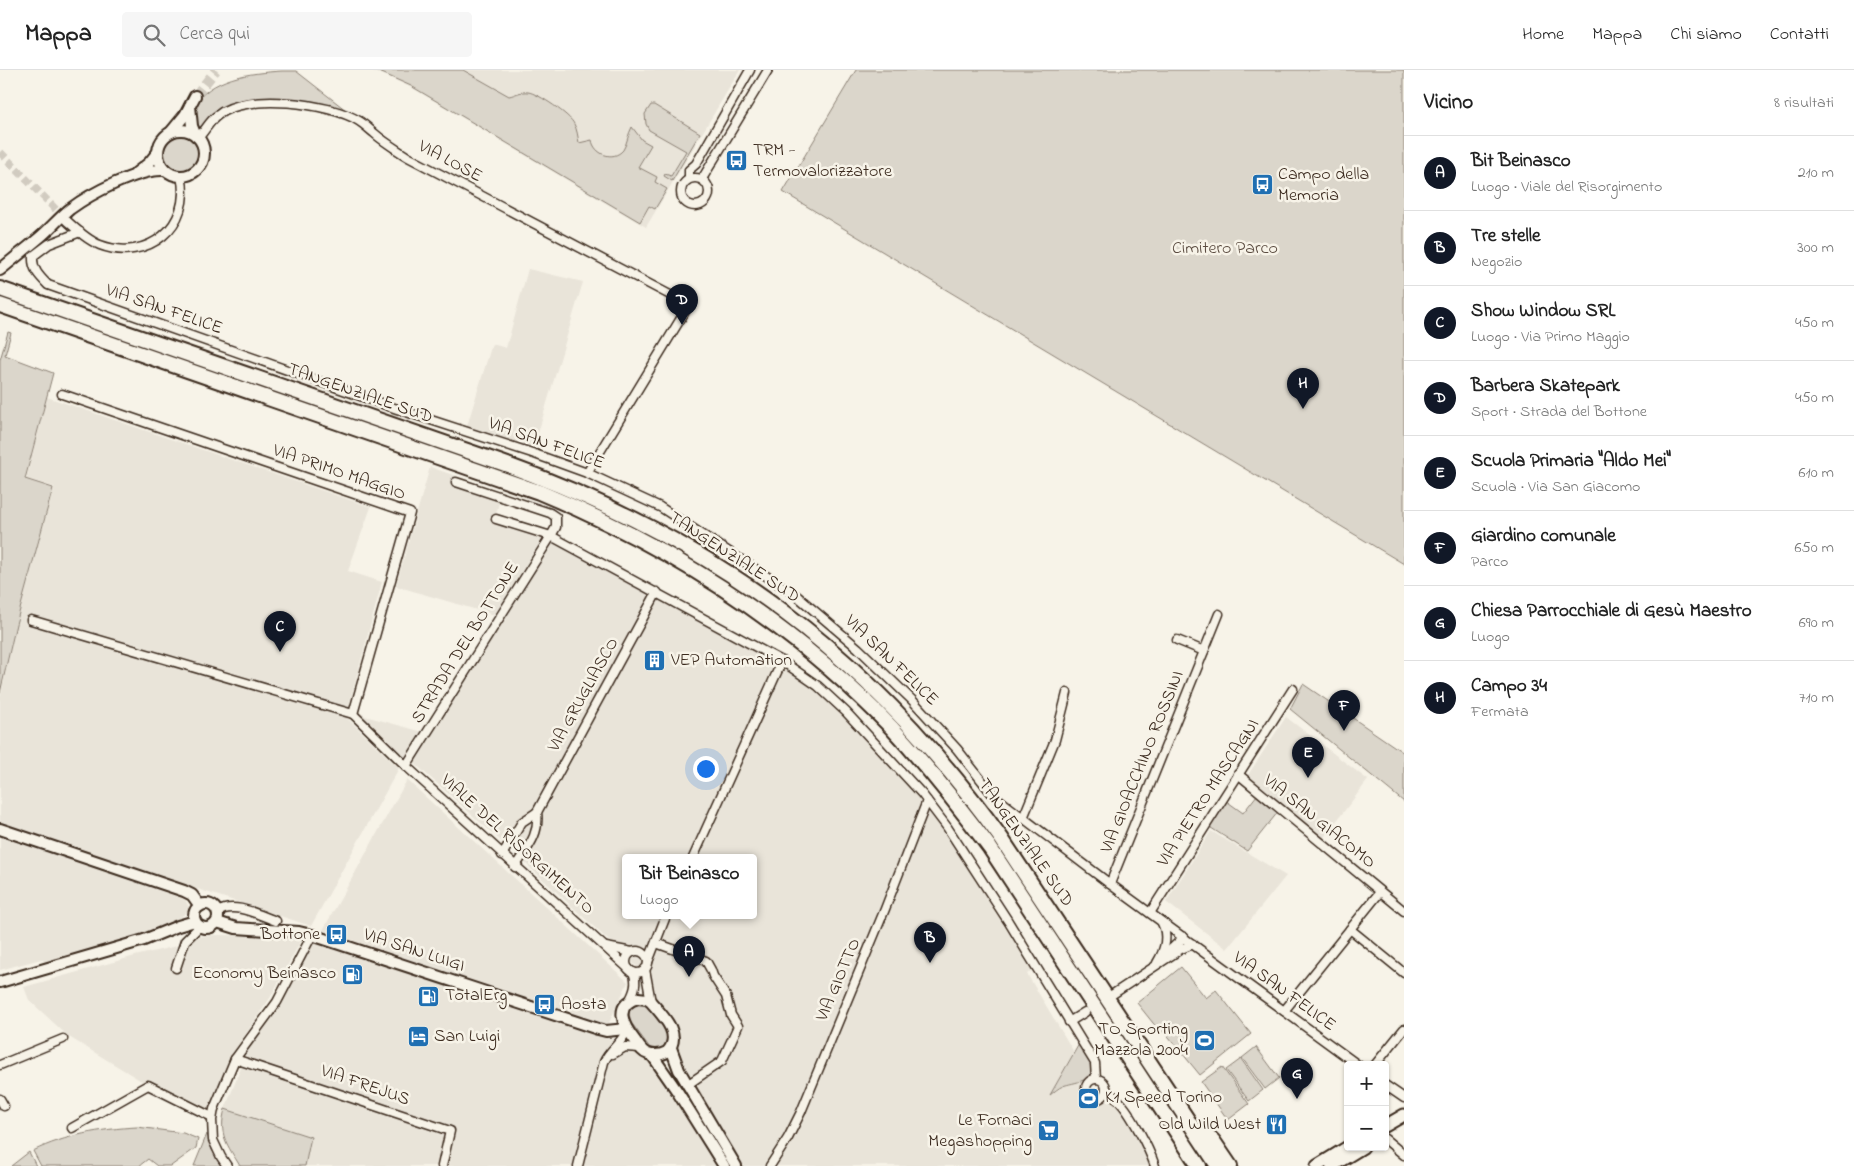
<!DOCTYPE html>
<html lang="it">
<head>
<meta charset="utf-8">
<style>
	:root { --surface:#fff; --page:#f6f6f6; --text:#222; --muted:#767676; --line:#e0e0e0; --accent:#111827 }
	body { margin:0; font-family:"Indie Flower",sans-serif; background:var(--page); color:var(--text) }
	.controls { position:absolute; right:15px; bottom:15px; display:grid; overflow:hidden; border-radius:5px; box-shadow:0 1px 4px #0004 }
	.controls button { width:45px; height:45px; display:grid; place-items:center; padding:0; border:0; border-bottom:1px solid var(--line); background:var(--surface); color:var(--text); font:25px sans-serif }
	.you { position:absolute; left:705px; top:698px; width:18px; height:18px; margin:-12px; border:4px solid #fff; border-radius:50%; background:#1a73e8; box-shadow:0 0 0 8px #1a73e833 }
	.badge { display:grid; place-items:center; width:32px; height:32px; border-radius:50%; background:var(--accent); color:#fff; font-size:16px; font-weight:700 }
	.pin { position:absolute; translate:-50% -41px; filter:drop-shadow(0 1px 2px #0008) }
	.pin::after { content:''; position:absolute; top:26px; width:18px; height:15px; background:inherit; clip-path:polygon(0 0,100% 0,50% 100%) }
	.popup { position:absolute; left:622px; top:784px; width:135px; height:65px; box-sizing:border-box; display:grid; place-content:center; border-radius:5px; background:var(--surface); filter:drop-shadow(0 1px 4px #0005); font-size:16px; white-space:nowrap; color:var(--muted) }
	.popup b { font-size:19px; color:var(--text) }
	.popup::after { content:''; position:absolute; left:50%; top:100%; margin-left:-10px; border:10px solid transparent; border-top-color:var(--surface) }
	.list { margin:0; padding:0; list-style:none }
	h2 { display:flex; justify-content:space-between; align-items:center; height:65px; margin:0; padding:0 20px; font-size:21px }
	h2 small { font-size:16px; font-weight:400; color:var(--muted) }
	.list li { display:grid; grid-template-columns:32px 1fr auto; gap:15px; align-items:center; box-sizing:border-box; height:75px; padding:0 20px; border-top:1px solid var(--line) }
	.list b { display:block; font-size:19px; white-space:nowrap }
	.list p { margin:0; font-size:16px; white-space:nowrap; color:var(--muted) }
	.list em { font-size:16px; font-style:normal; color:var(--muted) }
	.icon { flex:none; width:28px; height:28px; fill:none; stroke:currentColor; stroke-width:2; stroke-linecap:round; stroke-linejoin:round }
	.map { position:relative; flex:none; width:1404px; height:1096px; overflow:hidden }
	header { display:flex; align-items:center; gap:30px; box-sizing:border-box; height:70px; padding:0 25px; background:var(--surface); border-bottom:1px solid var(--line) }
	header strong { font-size:24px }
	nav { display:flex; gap:28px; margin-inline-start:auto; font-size:18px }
	.search { width:350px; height:45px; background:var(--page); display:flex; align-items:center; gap:12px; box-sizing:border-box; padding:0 18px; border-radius:5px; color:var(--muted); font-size:19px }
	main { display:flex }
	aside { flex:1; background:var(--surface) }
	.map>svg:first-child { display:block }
	.built { fill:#e9e4d9; fill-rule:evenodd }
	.green { fill:#dbd6cb; stroke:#8b8074 }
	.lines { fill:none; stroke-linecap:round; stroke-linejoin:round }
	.street-tunnel { stroke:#d1cbc0; stroke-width:8; stroke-dasharray:8 4; stroke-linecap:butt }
	.secondary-tunnel { stroke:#d1cbc0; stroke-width:10; stroke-dasharray:10 5; stroke-linecap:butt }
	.street-casing { stroke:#3b2a1e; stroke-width:11 }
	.secondary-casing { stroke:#3b2a1e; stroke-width:14 }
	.primary-casing { stroke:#3b2a1e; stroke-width:15 }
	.highway-casing { stroke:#3b2a1e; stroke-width:18 }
	.street { stroke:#f7f3e8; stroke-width:8 }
	.secondary { stroke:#f7f3e8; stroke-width:10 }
	.primary { stroke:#f7f3e8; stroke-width:11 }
	.highway { stroke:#f7f3e8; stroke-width:14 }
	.labels { text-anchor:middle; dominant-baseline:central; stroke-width:5; stroke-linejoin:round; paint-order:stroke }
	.poi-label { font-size:18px; fill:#3b2a1e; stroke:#f7f3e8; text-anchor:start }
	.street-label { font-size:18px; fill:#3b2a1e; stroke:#f7f3e8 }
	.park-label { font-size:18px; fill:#5b4c41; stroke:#f7f3e8 }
</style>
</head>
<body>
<header>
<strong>Mappa</strong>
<div class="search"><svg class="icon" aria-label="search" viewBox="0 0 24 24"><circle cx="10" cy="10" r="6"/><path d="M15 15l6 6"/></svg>Cerca qui</div>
<nav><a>Home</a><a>Mappa</a><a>Chi siamo</a><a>Contatti</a></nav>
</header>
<main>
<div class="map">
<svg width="1404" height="1096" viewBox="0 0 1404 1096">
	<rect width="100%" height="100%" fill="#f7f3e8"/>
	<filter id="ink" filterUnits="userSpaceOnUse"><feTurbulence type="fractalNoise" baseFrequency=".02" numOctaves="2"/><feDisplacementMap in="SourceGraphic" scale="10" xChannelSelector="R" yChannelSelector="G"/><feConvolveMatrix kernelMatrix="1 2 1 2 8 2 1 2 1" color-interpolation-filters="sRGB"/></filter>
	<g filter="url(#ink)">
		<!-- built -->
		<g class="built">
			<path d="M370,0h370l-94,157 -230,-137 -27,-13z"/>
			<path d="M528,199l55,13 -50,168 -66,-24 25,-82 14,4z"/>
			<path d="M47,327l324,110 -23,64 34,11 -36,135 53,51 -88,158 -311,-101v-128l16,-73 38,-137 -28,-8z"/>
			<path d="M430,397l72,25 -8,29 50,15 -50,79 -98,-29z"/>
			<path d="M552,472l228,123 35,25 27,26 82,88 19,26 89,140 -5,4 47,78 -24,43 14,-9 20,-5 -2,11 8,10 6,1 10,-2 8,2 4,3 16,25 17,35h-409l-58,-98 -5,-13 -1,-21 -3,-10 -11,-16 -11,-11 -10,-23 -8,-9 -124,-115 -98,-88zM625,788h128v58h-128z"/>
			<path d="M362,643l3,3 58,16 -17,26 -42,-39z"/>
			<path d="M1286,647l82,63 -46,60 -74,-65z"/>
			<path d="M407,710l221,202 -20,43 -190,-62 -95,-33z"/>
			<path d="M1211,761l75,45 -59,73 -61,-47z"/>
			<path d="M0,766l181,62 5,3 4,9 -14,10 -33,15 -98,27 -4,-3 -41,11z"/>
			<path d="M213,865l69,1 21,1 -33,61 -39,58 -22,57 -69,-33 -71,-43 -40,-37 -5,-13 111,-31 54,-13 6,-6z"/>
			<path d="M315,870l289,96 25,10 15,11 15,15 22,33 37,61h-413l5,-29 -85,-28 24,-62 31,-45z"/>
		</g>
		<!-- green -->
		<g class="green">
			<path d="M375,0h88l46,26c6,-1 11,-5 19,-4 10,1 43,24 46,32 3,5 4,13 5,19l13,-3c2,14 21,22 31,10 4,-6 5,-16 9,-23l10,13 9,5 -13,22 19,10 -2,5 12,7 -12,20 -6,-3 -9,16 -229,-136z"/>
			<path d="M856,0h548v494l-621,-372z"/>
			<path d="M282,1h14l55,43 -42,-12 -87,7 -7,3 -12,15h-4l-3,-2 -4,-17c18,-31 58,-35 90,-37z"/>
			<path d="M651,35h3l46,28 -28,48 -8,-5 1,-2 6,2 15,-25 -37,-21 -3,-6 -1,-10z"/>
			<circle cx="181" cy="83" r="23"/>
			<path d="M8,262l3,1 -6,22 48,18 -28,106 28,9 -37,136 -16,69v-333z"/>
			<path d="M1303,614l101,69v49l-114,-93z"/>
			<path d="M1257,725l21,17 -31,39 -39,-25 17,-26 18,13z"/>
			<path d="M1181,897l25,31 10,-8 35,44 -51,41 -36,-44 -3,2 -24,-30z"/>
			<path d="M636,934h6l6,3 19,25 1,11 -7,6 -8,1 -3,-2 -20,-27 -1,-9z"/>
			<path d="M1079,974c4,6 10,13 12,20 6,18 -18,18 -28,22 -5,2 -9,6 -13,9z"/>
			<path d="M1256,977l23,31 -14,11 -23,-31z"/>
			<path d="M1241,989l22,31 -14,11 -23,-31z"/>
			<path d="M1222,997l27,37 -21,16 -27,-38z"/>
			<path d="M225,1039l86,28 -6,29h-65c-13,-22 -22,-31 -15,-57z"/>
			<path d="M137,1057l46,6 15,6 -2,9 -25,18h-14l-9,-7 -9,7h-98l-8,-15c33,-16 67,-22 104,-24z"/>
			<path d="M207,1064l5,16 10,16h-28z"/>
			<path d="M29,1082l7,14h-25z"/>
		</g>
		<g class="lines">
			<!-- street-tunnel -->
			<path class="street-tunnel" d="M0,82l65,67"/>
			<!-- secondary-tunnel -->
			<path class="secondary-tunnel" d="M195,26l21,-26"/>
			<defs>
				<g id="street">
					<path d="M198,68c7,-7 12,-18 20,-23 27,-23 112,-12 141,6 5,3 10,8 15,12 10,9 22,16 34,24l281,148 -102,168"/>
					<circle cx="695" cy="122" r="14"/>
					<path d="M689,109v-9l7,-6 54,-94"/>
					<path d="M702,109l66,-109"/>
					<path d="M66,150c10,9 21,20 34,25 47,18 93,-19 81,-69"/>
					<path d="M80,162l-31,12 -16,12c-1,13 6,20 15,29l349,124 135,44 55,20 73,34 137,89 61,52 54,52 45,49 36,46 117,89 248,181"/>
					<path d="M62,324l348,119 -57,201"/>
					<path d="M496,449l55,17 231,125 36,25 28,26 76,82 25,33 61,94 87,142 1,16"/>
					<path d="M31,550l322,94 53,52 223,203"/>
					<path d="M1177,570l27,11"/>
					<path d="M406,696l145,-230 5,-9v-10l-6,-4 -94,-31"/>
					<path d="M1238,704l166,137"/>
					<path d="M1023,748l32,-78 12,-47"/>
					<path d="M502,785l20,-33 15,-10"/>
					<path d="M693,788l89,-197"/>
					<path d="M515,797c12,-19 25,-32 22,-55l120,-220"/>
					<path d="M1110,814l109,-270"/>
					<path d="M218,842c16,-11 41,3 58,9"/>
					<path d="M1150,843l143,-224"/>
					<path d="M1350,859l54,44"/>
					<path d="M656,873l50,18 5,9 2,6 13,20 5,19 7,11 -16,35 -35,24"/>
					<path d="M606,877l26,5"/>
					<circle cx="637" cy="892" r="11"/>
					<path d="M1162,888l22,-21"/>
					<path d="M648,892l18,-46"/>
					<path d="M1157,893c8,-13 12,-26 5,-40"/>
					<path d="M176,898l9,-27 14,-14"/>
					<path d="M645,899l6,33"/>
					<path d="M1113,924l68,-45 12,-5"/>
					<path d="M628,933c6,-10 10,-20 5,-31"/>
					<path d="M1284,941l96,-119"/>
					<path d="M1069,952l16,-10"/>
					<path d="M613,984l12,-7 15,1"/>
					<path d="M235,989l215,72 -8,35"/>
					<path d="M0,995l63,-26"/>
					<path d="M1375,995l29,-36"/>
					<circle cx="1096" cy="1019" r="10"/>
					<path d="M1385,1015l19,13"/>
					<path d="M1106,1019c4,5 8,7 12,11 13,12 31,49 37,66"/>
					<path d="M0,1029l4,7"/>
					<path d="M72,1058l76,-43 64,32"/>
					<path d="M1385,1069l19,16"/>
					<path d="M227,1096l-6,-9 -8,-17 -1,-20 2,-11 21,-50 42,-57 35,-67"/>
					<path d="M578,1096l26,-104c6,-13 18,-19 23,-32"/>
					<path d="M770,1096l18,-28 13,-26 84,-203 42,-108"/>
				</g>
				<g id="secondary">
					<path d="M190,36l2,20 4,10"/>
					<circle cx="181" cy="83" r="23"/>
					<path d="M171,62l14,-17 10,-19"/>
					<path d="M136,103l13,-10 9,-11"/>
					<path d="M0,200c13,-11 26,-21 39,-32 11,-9 20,-20 31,-29 20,-15 69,-41 95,-39"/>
					<path d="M0,759l184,62 8,4 8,11"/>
					<circle cx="206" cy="846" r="12"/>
					<path d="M217,852l19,6 63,4 13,3 286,94 8,2 20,-2"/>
					<path d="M0,912l144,-42 34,-14 17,-5"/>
					<path d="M638,928l9,1 4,3c12,14 32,33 16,50 -6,3 -13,4 -19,2 -7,-2 -10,-10 -14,-15 -11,-14 -21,-34 4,-41z"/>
					<path d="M671,978l8,22 57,96"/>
					<path d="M652,985l25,36 47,75"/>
				</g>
				<g id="primary">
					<path d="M1385,1056l19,-11"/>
					<path d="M1317,1096l31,-19"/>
					<path d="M1332,1096l31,-19"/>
				</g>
				<g id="highway">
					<path d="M0,219l502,174c212,76 368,192 499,375l217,328"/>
					<path d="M0,235l539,187c133,55 253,132 353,236 35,38 67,78 98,120l209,318"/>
					<path d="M1205,1063l8,8 17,25"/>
				</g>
			</defs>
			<!-- street casing -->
			<use href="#street" class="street-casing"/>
			<!-- secondary casing -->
			<use href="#secondary" class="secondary-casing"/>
			<!-- primary casing -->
			<use href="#primary" class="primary-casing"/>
			<!-- highway casing -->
			<use href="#highway" class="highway-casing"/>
			<!-- street -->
			<use href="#street" class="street"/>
			<!-- secondary -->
			<use href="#secondary" class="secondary"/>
			<!-- primary -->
			<use href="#primary" class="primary"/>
			<!-- highway -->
			<use href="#highway" class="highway"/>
		</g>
	</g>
	<!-- icons -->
	<defs>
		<symbol id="bus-square" viewBox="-11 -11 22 22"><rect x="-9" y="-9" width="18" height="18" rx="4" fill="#1f6fb2" stroke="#f7f3e8"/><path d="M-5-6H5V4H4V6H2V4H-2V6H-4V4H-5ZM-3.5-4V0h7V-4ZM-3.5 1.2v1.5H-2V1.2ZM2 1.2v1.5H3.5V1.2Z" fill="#fff"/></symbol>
		<symbol id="building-square" viewBox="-11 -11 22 22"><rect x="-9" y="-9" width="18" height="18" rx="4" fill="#1f6fb2" stroke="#f7f3e8"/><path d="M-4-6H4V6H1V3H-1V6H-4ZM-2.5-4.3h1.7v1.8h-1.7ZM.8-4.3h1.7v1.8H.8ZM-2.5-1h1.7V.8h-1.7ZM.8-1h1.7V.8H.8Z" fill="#fff"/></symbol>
		<symbol id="fuel-square" viewBox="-11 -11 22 22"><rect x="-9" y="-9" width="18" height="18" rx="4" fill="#1f6fb2" stroke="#f7f3e8"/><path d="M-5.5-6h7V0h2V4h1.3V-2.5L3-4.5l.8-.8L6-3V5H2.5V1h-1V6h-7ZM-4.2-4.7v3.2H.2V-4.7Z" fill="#fff"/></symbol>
		<symbol id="hotel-square" viewBox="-11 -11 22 22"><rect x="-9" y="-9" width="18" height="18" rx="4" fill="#1f6fb2" stroke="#f7f3e8"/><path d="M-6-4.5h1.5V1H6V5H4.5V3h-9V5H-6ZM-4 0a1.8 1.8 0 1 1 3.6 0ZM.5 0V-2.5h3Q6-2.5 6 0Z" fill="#fff"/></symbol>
		<symbol id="stadium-square" viewBox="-11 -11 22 22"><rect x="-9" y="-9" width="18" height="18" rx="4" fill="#1f6fb2" stroke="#f7f3e8"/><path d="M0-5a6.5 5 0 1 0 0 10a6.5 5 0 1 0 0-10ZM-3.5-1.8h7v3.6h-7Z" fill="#fff"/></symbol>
		<symbol id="restaurant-square" viewBox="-11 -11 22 22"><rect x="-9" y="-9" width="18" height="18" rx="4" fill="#1f6fb2" stroke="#f7f3e8"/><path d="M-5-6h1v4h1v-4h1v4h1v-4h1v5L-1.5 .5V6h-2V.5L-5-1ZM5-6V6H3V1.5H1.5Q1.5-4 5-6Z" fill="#fff"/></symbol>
		<symbol id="supermarket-square" viewBox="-11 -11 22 22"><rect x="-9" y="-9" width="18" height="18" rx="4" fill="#1f6fb2" stroke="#f7f3e8"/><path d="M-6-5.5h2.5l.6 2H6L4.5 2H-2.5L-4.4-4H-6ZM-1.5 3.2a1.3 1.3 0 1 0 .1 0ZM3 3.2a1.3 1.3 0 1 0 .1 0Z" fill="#fff"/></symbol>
	</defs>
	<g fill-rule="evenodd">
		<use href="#bus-square" x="724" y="78" width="25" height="25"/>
		<use href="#bus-square" x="1250" y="102" width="25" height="25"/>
		<use href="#building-square" x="642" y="578" width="25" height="25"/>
		<use href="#bus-square" x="324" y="852" width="25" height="25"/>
		<use href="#fuel-square" x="340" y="892" width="25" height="25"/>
		<use href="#fuel-square" x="416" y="914" width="25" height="25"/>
		<use href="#bus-square" x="532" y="922" width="25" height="25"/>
		<use href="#hotel-square" x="406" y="954" width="25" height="25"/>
		<use href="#stadium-square" x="1192" y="958" width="25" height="25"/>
		<use href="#stadium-square" x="1076" y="1016" width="25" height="25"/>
		<use href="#restaurant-square" x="1264" y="1042" width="25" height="25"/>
		<use href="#supermarket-square" x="1036" y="1048" width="25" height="25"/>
	</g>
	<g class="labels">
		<!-- poi labels -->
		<g class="poi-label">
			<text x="753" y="81">TRM -<tspan x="753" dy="21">Termovalorizzatore</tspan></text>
			<text x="1278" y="105">Campo della<tspan x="1278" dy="21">Memoria</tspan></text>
			<text x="671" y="591">VEP Automation</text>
			<text x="320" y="865" text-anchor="end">Bottone</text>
			<text x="336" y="904" text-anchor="end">Economy Beinasco</text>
			<text x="445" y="926">TotalErg</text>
			<text x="561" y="935">Aosta</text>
			<text x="1188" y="960" text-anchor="end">TO Sporting<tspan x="1188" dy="21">Mazzola 2004</tspan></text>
			<text x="434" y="967">San Luigi</text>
			<text x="1105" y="1028">K1 Speed Torino</text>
			<text x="1032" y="1051" text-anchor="end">Le Fornaci<tspan x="1032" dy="21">Megashopping</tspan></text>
			<text x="1261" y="1055" text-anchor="end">Old Wild West</text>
		</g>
		<!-- street labels -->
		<g class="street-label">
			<text transform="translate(450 92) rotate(28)">VIA LOSE</text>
			<text transform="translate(164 240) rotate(19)">VIA SAN FELICE</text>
			<text transform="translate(360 324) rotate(19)">TANGENZIALE SUD</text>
			<text transform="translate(546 374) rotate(20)">VIA SAN FELICE</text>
			<text transform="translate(339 403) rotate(19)">VIA PRIMO MAGGIO</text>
			<text transform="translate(734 488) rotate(33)">TANGENZIALE SUD</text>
			<text transform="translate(466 573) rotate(-58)">STRADA DEL BOTTONE</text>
			<text transform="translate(891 591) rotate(44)">VIA SAN FELICE</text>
			<text transform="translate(584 625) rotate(-61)">VIA GRUGLIASCO</text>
			<text transform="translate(1143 692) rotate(-68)">VIA GIOACCHINO ROSSINI</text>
			<text transform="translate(1209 723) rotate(-57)">VIA PIETRO MASCAGNI</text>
			<text transform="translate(1319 752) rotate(39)">VIA SAN GIACOMO</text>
			<text transform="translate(1025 773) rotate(55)">TANGENZIALE SUD</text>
			<text transform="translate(517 775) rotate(42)">VIALE DEL RISORGIMENTO</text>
			<text transform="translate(414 881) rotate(18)">VIA SAN LUIGI</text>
			<text transform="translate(839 910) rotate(-67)">VIA GIOTTO</text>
			<text transform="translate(1284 922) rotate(36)">VIA SAN FELICE</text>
			<text transform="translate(365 1016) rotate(19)">VIA FREJUS</text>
		</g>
		<!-- park labels -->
		<g class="park-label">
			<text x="1225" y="179">Cimitero Parco</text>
		</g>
	</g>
</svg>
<div class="controls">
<button>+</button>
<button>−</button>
</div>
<div class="you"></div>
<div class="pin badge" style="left:689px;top:907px">A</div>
<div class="popup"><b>Bit Beinasco</b>Luogo</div>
<div class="pin badge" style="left:930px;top:893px">B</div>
<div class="pin badge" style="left:280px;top:582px">C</div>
<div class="pin badge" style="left:682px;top:255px">D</div>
<div class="pin badge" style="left:1308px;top:708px">E</div>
<div class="pin badge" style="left:1344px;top:661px">F</div>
<div class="pin badge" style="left:1297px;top:1029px">G</div>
<div class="pin badge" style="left:1303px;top:339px">H</div>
</div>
<aside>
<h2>Vicino<small>8 risultati</small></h2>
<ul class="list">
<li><span class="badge">A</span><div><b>Bit Beinasco</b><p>Luogo · Viale del Risorgimento</p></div><em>210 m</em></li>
<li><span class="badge">B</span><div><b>Tre stelle</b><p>Negozio</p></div><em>300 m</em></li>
<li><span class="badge">C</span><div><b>Show Window SRL</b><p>Luogo · Via Primo Maggio</p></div><em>450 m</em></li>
<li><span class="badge">D</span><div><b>Barbera Skatepark</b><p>Sport · Strada del Bottone</p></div><em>450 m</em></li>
<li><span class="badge">E</span><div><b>Scuola Primaria &quot;Aldo Mei&quot;</b><p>Scuola · Via San Giacomo</p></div><em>610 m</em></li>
<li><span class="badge">F</span><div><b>Giardino comunale</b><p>Parco</p></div><em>650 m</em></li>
<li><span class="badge">G</span><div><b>Chiesa Parrocchiale di Gesù Maestro</b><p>Luogo</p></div><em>690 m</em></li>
<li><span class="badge">H</span><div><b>Campo 34</b><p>Fermata</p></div><em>710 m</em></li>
</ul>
</aside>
</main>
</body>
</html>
